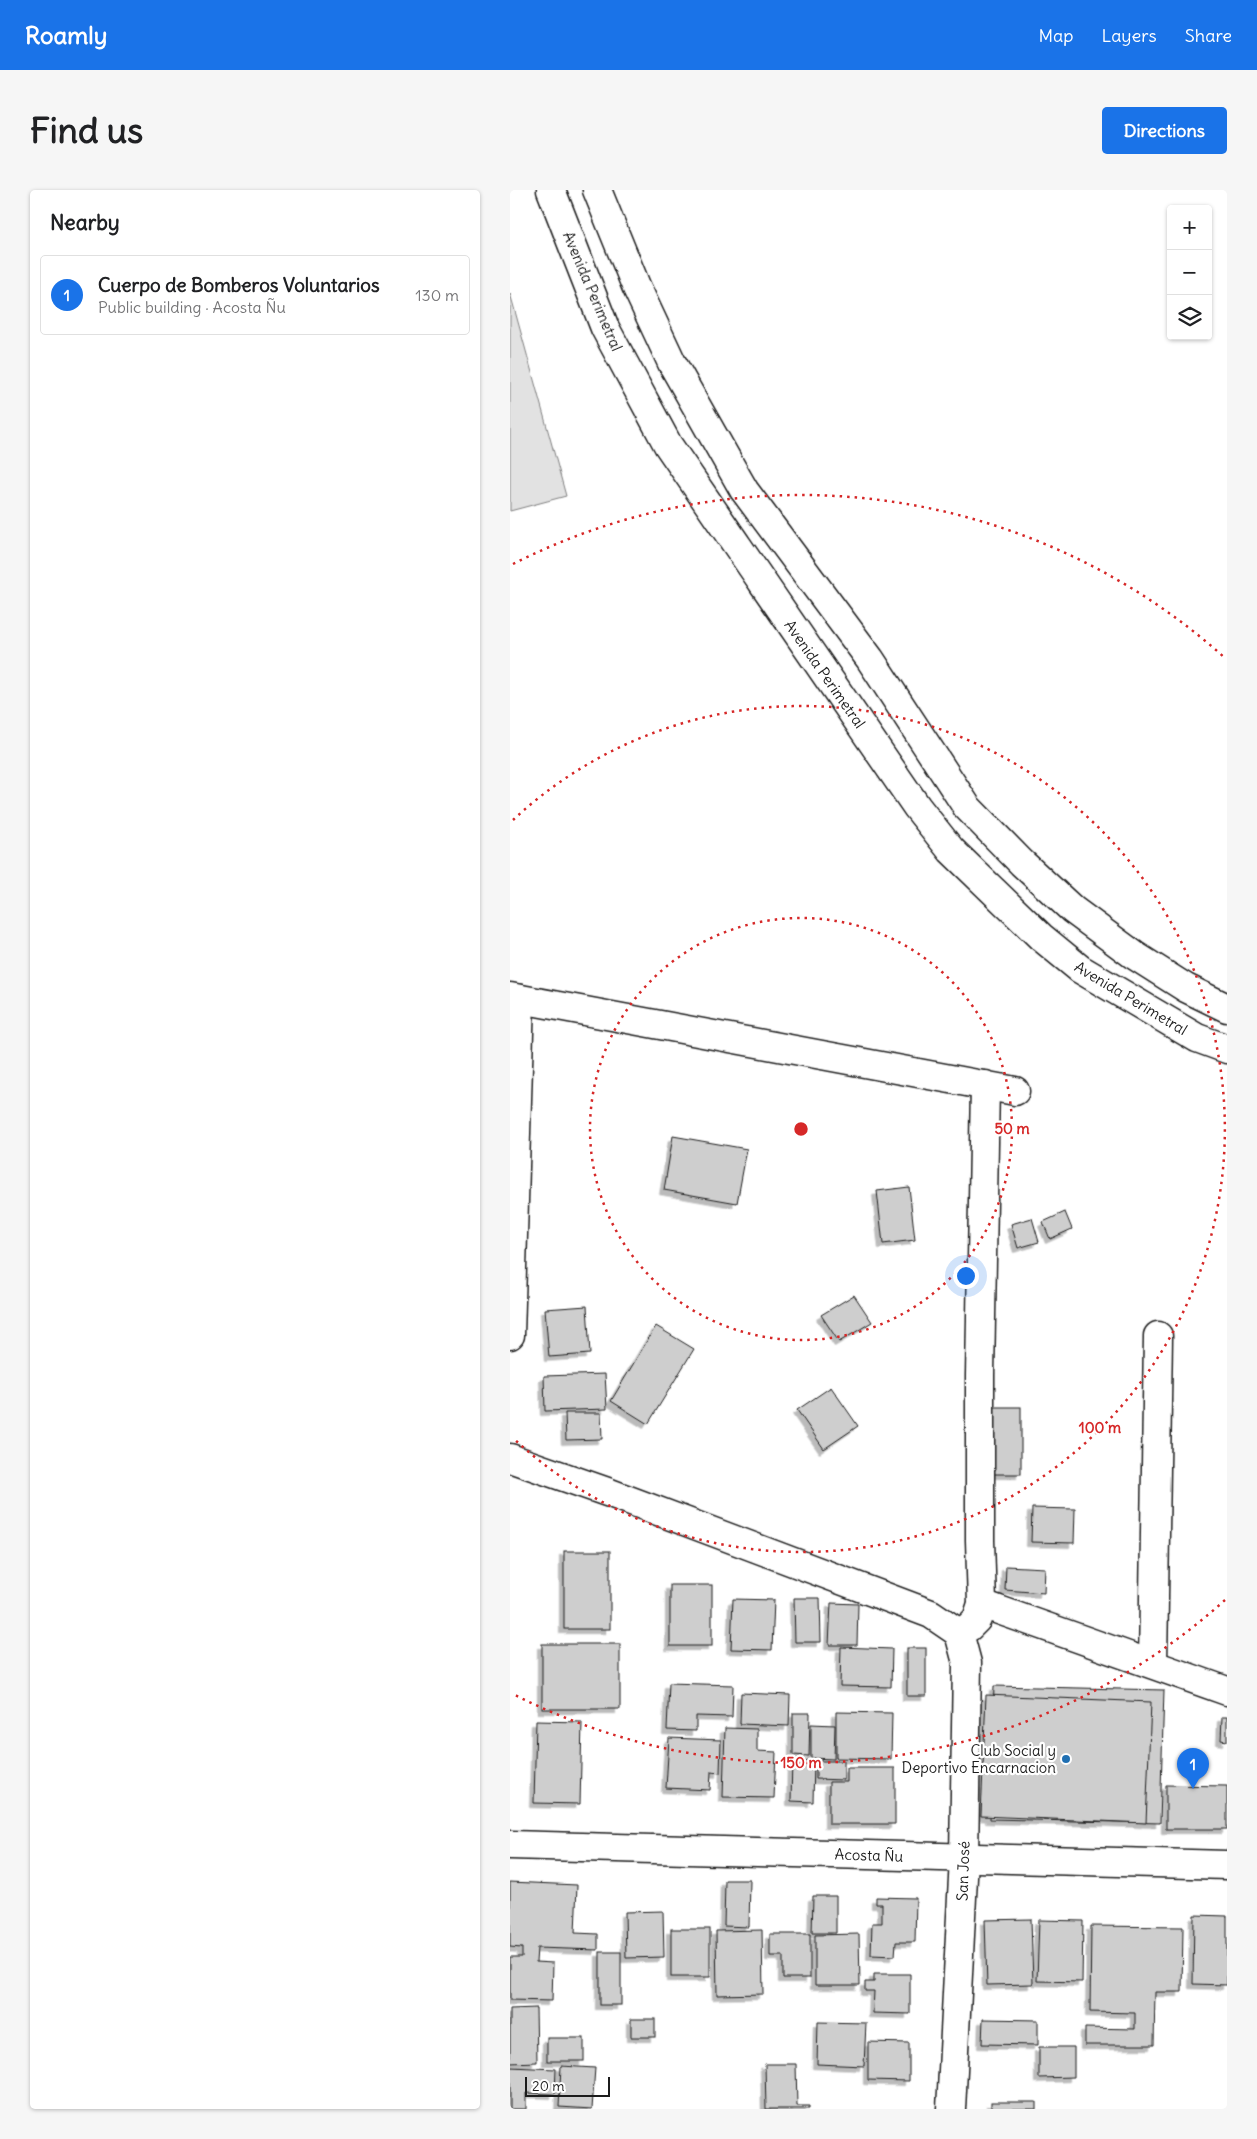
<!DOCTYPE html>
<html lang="en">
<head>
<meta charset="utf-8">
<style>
	:root { --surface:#fff; --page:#f6f6f6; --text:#202124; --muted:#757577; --line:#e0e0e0; --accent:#1a73e8 }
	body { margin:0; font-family:Delius,sans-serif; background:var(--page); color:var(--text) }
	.controls { position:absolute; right:15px; top:15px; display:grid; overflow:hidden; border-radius:5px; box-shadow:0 1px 4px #0004 }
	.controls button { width:45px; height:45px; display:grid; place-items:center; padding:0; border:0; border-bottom:1px solid var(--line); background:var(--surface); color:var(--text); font:25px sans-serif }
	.scale { position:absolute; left:15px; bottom:12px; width:85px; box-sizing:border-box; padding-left:5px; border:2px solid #1c1c1c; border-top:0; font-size:14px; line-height:18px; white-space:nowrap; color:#1c1c1c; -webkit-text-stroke:4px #fff; paint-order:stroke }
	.you { position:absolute; left:455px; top:1085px; width:18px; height:18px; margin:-12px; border:4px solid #fff; border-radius:50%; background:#1a73e8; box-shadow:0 0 0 8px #1a73e833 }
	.badge { display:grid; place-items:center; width:32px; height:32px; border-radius:50%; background:var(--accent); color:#fff; font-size:16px; font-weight:700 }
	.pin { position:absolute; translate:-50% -41px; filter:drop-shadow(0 1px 2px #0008) }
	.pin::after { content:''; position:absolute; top:26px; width:18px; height:15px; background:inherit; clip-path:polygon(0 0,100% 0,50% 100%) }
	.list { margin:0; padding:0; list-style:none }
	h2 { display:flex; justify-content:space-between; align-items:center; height:65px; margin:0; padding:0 20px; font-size:21px }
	h2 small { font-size:16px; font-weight:400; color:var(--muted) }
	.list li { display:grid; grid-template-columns:32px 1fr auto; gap:15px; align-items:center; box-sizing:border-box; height:80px; margin:0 10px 10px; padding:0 10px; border:1px solid var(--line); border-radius:5px }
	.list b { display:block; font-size:19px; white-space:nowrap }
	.list p { margin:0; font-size:16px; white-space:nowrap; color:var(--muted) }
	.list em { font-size:16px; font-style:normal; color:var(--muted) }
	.icon { flex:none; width:28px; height:28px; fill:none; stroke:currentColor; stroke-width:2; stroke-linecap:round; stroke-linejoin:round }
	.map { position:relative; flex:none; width:717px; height:1919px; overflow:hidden; border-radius:5px }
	header { display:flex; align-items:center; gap:30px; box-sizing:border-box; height:70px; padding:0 25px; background:var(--accent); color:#fff }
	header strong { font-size:24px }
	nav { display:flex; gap:28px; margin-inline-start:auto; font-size:18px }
	.intro { display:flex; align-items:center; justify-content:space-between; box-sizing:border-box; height:120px; padding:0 30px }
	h1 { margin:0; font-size:35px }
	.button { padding:12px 22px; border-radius:5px; background:var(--accent); color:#fff; font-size:18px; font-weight:700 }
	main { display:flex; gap:30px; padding:0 30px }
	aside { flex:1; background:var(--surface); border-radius:5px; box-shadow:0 1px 4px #0004 }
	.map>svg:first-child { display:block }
	.green { fill:#e2e2e2; stroke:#7f7f7f }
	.building { fill:#cecece; stroke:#1c1c1c; filter:url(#shadow) }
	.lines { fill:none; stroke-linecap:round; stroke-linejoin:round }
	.minor-casing { stroke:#1c1c1c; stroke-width:31 }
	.major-casing { stroke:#1c1c1c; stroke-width:31 }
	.minor { stroke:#fff; stroke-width:28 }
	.major { stroke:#fff; stroke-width:28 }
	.ring { fill:none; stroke:#d62828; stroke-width:2.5; stroke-dasharray:2.5 5 }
	.poi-dot { fill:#1f6fb2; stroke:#fff; stroke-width:2 }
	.labels { text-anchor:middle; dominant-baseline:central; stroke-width:4.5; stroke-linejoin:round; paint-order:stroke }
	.street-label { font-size:15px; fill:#1c1c1c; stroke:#fff }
	.poi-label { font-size:15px; fill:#1c1c1c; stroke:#fff; text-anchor:end }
	.centre { fill:#d62828; stroke:#fff; stroke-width:2.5 }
	.ring-label { font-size:15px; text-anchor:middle; font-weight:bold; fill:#d62828; stroke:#fff; stroke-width:4.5; stroke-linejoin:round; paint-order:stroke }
</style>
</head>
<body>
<header>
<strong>Roamly</strong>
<nav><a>Map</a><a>Layers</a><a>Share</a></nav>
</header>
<div class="intro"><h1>Find us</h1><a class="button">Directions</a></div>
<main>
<aside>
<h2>Nearby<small></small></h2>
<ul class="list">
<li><span class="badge">1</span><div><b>Cuerpo de Bomberos Voluntarios</b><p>Public building · Acosta Ñu</p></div><em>130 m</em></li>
</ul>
</aside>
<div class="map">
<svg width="717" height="1919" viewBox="0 0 717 1919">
	<defs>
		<filter id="shadow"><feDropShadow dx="-4.5" dy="4.5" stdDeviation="0" flood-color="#0004"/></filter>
	</defs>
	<rect width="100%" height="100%" fill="#fff"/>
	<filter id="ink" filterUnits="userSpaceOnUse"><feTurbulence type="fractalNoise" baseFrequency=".02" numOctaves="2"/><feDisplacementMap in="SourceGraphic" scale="10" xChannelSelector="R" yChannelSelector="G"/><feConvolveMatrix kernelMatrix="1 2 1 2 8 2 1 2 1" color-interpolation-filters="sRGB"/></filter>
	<g filter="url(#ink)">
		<!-- green -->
		<path class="green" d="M0,103l56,203 -56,15z"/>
		<!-- building -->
		<g class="building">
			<path d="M163,946l74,13 -10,54 -73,-13z"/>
			<path d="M399,997l6,53 -32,4 -6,-53z"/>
			<path d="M555,1022l7,17 -22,10 -7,-17z"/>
			<path d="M522,1028l7,24 -21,6 -7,-24z"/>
			<path d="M344,1105l18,27 -33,20 -18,-27z"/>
			<path d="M77,1116l3,48 -41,3 -4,-48z"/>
			<path d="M146,1136l38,23 -46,75 -37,-23z"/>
			<path d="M95,1184l2,35 -62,2 -1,-35z"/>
			<path d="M321,1197l27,39 -34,23 -27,-39z"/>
			<rect x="478" y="1217" width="33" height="67"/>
			<path d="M55,1223h36l1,26 -36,1z"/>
			<path d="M522,1318l43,1 -1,34 -43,-1z"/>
			<rect x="54" y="1361" width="46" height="78"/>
			<path d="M496,1376l39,2 -1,25 -39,-3z"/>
			<rect x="160" y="1395" width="42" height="61"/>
			<path d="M284,1408h26l1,44h-26z"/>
			<path d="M223,1409l41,1 -2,50 -41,-1z"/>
			<path d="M321,1413l27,1 -1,41h-28z"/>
			<rect x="32" y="1454" width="78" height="65"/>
			<path d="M331,1457l51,2 -1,38 -51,-1z"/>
			<rect x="397" y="1458" width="19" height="48"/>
			<path d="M159,1493l64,2 -1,32 -36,-1v15l-29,-1z"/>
			<path d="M484,1496l170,4 -4,133 -170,-4z"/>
			<path d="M231,1503l49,2 -1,31 -49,-2z"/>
			<path d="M476,1505l165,7 -5,121 -165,-7z"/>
			<path d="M326,1522l56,1 -1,46 -55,-1z"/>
			<path d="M283,1523h17l-1,43 -16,-1z"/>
			<path d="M712,1527h5v24l-6,-1z"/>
			<path d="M26,1531l46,1 -2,82 -46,-1z"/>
			<path d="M301,1534l24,1 -1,34 -23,-1z"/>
			<path d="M215,1538l32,1v22l19,1 -2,46 -51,-1z"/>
			<path d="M159,1548l52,2 -1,33 -9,-1 -1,18 -44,-2z"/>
			<path d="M282,1570l22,1 -1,41 -22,-1z"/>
			<path d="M306,1571h28v19l-28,-1z"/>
			<path d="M337,1578h48v56h-66v-42h18z"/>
			<path d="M656,1595l61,1v43h-61z"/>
			<path d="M215,1690h25l-1,47 -25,-1z"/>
			<path d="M0,1692l67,3 -2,48 23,1v16l-61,-2 -1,14 17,1 -1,38 -42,-1v-43h12v-9l-12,-1z"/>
			<path d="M303,1706h23v37h-24z"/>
			<path d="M366,1707l40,1 -1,44h-19l-1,14 -24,-1 1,-32h10v-19h-6z"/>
			<path d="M153,1721l1,46 -38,1 -1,-46z"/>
			<path d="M684,1725l33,1v69l-34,-1z"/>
			<path d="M521,1729l2,65 -46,1 -2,-65z"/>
			<path d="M529,1730l44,1 -1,61 -45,-1z"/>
			<path d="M581,1736l92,1 -1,65h-27l-1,53h-69v-17l50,1v-16l-45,-1z"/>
			<rect x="161" y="1739" width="39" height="48"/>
			<path d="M252,1740l1,64 -46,1 -1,-64z"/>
			<path d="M260,1744h40v44h-27v-22h-13z"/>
			<path d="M349,1744l1,51h-45v-50z"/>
			<rect x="90" y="1762" width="21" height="53"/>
			<path d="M364,1784h36v40l-37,-1 1,-22h-9v-9h9z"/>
			<path d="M26,1818l1,54 -27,1v-54z"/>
			<rect x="121" y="1829" width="24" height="18"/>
			<path d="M473,1829l55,1v25l-56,-1z"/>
			<path d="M308,1832l48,1 -2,43 -47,-2z"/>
			<rect x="37" y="1848" width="37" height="23"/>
			<path d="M358,1852l41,1v38l-41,-1z"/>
			<path d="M529,1857h35v30l-35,1z"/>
			<path d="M255,1874h31l1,42h12v3h-43z"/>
			<path d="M51,1876l34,2 -3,41 -33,-2z"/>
			<path d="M0,1877l46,2 -1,25 -29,-1v16h-16z"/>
			<rect x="481" y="1912" width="45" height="7"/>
		</g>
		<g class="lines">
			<defs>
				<g id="minor">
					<path d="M0,807l505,94"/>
					<path d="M0,1145l10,-336"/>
					<path d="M0,1268l100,35 321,121 28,19"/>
					<path d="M472,1414l245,87"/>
					<path d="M449,1443l10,-6 8,-8 5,-15 -2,-64v-165l5,-290"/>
					<path d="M643,1474l5,-328"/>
					<path d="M0,1655l717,20"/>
					<path d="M441,1919l13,-251 3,-195 -8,-30"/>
				</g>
				<g id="major">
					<path d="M41,0l54,138 63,117 249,362 34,43 90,87 39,32 117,69 30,11"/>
					<path d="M87,0l39,96 36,77 72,127 126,169 97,148 55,56 51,47 61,45 52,33 41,20"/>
				</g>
			</defs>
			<!-- minor casing -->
			<use href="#minor" class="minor-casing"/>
			<!-- major casing -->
			<use href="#major" class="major-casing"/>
			<!-- minor -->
			<use href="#minor" class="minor"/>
			<!-- major -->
			<use href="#major" class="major"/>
		</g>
	</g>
	<!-- distance rings -->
	<g class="ring">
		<circle cx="291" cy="939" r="211"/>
		<path d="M3 630A423 423 0 1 1 3 1248"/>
		<path d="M715 1410A634 634 0 0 1 3 1504M3 374A634 634 0 0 1 715 468"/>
	</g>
	<!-- markers -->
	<circle class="poi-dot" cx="556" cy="1569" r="5"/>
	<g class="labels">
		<!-- street labels -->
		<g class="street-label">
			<text transform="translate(83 101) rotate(67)">Avenida Perimetral</text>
			<text transform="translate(315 484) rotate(55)">Avenida Perimetral</text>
			<text transform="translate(621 808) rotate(31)">Avenida Perimetral</text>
			<text transform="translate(359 1665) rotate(2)">Acosta Ñu</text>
			<text transform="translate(453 1681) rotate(-88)">San José</text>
		</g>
		<!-- poi labels -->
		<g class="poi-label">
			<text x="546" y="1560">Club Social y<tspan x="546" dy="17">Deportivo Encarnacion</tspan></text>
		</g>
	</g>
	<circle cx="291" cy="939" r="8" class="centre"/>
	<g class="ring-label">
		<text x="502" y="944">50 m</text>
		<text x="590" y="1243">100 m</text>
		<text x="291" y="1578">150 m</text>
	</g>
</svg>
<div class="controls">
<button>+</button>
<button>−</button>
<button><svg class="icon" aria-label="layers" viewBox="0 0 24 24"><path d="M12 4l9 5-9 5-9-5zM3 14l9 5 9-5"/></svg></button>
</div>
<div class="scale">20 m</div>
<div class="you"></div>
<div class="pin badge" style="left:683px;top:1599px">1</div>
</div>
</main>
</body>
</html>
